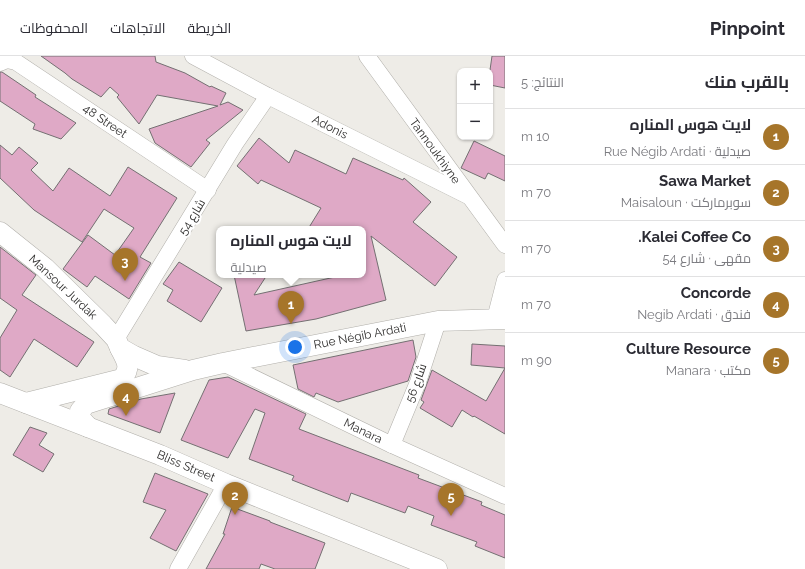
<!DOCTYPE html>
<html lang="ar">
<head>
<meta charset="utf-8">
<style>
	:root { --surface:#fff; --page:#f7f7f7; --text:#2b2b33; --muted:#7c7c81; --line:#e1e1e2; --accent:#a6752a }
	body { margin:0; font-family:Raleway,Cairo,sans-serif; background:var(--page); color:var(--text); direction:rtl }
	.controls { position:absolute; right:12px; top:12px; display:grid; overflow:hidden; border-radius:8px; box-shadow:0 1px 3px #0004 }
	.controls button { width:36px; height:36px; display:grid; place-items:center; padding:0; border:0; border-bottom:1px solid var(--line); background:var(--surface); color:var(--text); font:20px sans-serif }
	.you { position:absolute; left:295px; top:291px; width:14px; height:14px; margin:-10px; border:3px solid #fff; border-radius:50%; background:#1a73e8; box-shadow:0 0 0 6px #1a73e833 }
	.badge { display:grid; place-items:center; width:26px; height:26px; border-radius:50%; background:var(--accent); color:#fff; font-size:13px; font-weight:700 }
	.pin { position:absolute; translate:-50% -33px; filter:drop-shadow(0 1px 2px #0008) }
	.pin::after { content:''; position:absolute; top:21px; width:14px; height:12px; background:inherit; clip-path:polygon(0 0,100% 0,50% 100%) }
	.popup { position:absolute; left:216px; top:170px; width:150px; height:52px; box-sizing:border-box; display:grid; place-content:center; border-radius:8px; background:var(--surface); filter:drop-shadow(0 1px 3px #0005); font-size:13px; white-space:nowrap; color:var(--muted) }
	.popup b { font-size:15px; color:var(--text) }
	.popup::after { content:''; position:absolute; left:50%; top:100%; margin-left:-8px; border:8px solid transparent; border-top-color:var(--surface) }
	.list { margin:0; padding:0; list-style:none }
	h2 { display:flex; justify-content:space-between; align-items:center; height:52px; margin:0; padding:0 16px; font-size:17px }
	h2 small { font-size:13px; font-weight:400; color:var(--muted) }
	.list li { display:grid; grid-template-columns:26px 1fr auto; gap:12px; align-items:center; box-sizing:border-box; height:56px; padding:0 16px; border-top:1px solid var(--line) }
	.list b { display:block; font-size:15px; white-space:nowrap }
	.list p { margin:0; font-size:13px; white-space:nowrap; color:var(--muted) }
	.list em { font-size:13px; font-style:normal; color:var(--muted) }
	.map { position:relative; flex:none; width:505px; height:513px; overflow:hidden; direction:ltr }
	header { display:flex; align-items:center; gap:24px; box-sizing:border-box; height:56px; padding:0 20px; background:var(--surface); border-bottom:1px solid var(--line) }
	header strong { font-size:19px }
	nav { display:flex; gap:22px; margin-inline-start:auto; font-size:14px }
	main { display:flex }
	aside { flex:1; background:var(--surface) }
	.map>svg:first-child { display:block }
	.building { fill:#dfa9c6; stroke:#747072 }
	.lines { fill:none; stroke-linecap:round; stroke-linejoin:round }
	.minor-casing { stroke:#b1afaa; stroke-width:17 }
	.tertiary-casing { stroke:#b1afaa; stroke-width:21 }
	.minor { stroke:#fff; stroke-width:16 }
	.tertiary { stroke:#fff; stroke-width:20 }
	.labels { text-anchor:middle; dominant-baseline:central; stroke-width:4; stroke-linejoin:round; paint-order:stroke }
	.street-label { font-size:12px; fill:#323130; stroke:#fff }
</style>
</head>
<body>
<header>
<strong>Pinpoint</strong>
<nav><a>الخريطة</a><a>الاتجاهات</a><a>المحفوظات</a></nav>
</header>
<main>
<aside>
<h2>بالقرب منك<small>النتائج: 5</small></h2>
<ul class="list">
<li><span class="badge">1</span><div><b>لايت هوس المناره</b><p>صيدلية · Rue Négib Ardati</p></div><em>10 m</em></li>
<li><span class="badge">2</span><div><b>Sawa Market</b><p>سوبرماركت · Maisaloun</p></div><em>70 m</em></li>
<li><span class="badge">3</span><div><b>Kalei Coffee Co.</b><p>مقهى · شارع 54</p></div><em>70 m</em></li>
<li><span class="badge">4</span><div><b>Concorde</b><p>فندق · Negib Ardati</p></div><em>70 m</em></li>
<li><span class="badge">5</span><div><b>Culture Resource</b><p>مكتب · Manara</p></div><em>90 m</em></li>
</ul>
</aside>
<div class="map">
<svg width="505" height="513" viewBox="0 0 505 513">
	<rect width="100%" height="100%" fill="#eeece7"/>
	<!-- building -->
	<g class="building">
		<path d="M41,0h114l1,6 29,11 25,14 1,-1 15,7 -6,12 8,-3 15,8 -37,30 4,3 -19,24 -36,-24 -6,-14 69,-23 -61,-11 -18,29 -22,-27 2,-2 -9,-8 -9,10 -29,-18 -7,-6z"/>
		<path d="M492,0h13v32l-15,-3v-15z"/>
		<path d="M0,16h2l34,23 -1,2 41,26 -15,16 -28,-10 2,-5 -35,-23z"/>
		<path d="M259,82l30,25 6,-13 51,24 7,-16 50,22 1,-2 27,24 -18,20 44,35 -22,29 -64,-50 15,64 -70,19 -70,12 -12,-56h33l-13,20 90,-20h19v-46h-55l13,-21 -60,-28 -3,4 -21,-18z"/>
		<path d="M474,85l31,15v25l-17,-8 -3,6 -24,-11z"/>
		<path d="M0,89l12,10 7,-8 19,16 -7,7 22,21 16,-23 41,28 18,-29 49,31 -37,59 11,6 -22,36 -34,-23 -8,11 -24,-18 25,-34 27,20 19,-27 -30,-19 -22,33 -48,-32 -34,-32z"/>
		<path d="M0,191l36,28 -14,20 72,47 -17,25 -43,-28 -24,38 -10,-7v-32l17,-28 -17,-12z"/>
		<path d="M179,206l43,26 -21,34 -34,-21 6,-11 -10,-6z"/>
		<path d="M413,284l3,17 -8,24 -70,21 -22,-9 -2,4 -16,-8 -5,-24z"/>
		<path d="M472,288l33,2v88l-31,-18 -1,1 -11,-7 -10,17 -32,-19 4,-6 -3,-2 11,-30 54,31 19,-33 -34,-3z"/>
		<path d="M228,321l78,37 -7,15 120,46 -1,3 64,24 -1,3 24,10v43l-30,-12 2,-4 -46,-17 3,-9 -26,-10 -3,7 -54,-20 -3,9 -56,-22 2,-4 -45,-17 16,-46 -10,-4 -27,49 -47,-18 28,-60z"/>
		<path d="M175,337l-15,40 -52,-19 1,-5 32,-10z"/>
		<path d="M30,371l17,6 -8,12 15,9 -11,18 -30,-17z"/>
		<path d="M155,417l53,21 -32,57 -26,-13 16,-28 -23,-8z"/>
		<path d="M232,451l38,14v1l55,21 -10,26h-40l-14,-5 -2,5h-53l19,-35h-2z"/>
	</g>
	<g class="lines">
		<defs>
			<g id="minor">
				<path d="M193,0l75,40 200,100"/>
				<path d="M367,0l138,189"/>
				<path d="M0,7l7,-3 9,2 192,128"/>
				<path d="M495,263l10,-39"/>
				<path d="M116,283l119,-195 33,-48"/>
				<path d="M223,307l169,82 113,51"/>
				<path d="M392,389l26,-63 20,-61"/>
				<path d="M178,513l48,-85"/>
			</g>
			<g id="tertiary">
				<path d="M0,176l45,36 58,57 13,14 4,9 14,8 23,10 28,4"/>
				<path d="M0,337l160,62 66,29 211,85"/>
				<path d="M26,347l96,-24c10,-12 4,-19 -2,-31"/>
				<path d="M88,371l-8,-9v-7l6,-7 107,-34 30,-7 215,-42 67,-2"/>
			</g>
		</defs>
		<!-- minor casing -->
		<use href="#minor" class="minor-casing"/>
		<!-- tertiary casing -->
		<use href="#tertiary" class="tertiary-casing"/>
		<!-- minor -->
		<use href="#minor" class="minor"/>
		<!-- tertiary -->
		<use href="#tertiary" class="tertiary"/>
	</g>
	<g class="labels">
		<!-- street labels -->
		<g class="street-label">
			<text transform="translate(105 65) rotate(34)">48 Street</text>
			<text transform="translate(330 71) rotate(27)">Adonis</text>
			<text transform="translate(435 95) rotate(54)">Tannoukhiyne</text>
			<text transform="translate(192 161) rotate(-59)">شارع 54</text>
			<text transform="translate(63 231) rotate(43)">Mansour Jurdak</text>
			<text transform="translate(360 280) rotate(-11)">Rue Négib Ardati</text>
			<text transform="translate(416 327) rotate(-70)">شارع 56</text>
			<text transform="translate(363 375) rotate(26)">Manara</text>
			<text transform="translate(186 410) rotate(23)">Bliss Street</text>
		</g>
	</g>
</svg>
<div class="controls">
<button>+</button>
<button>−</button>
</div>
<div class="you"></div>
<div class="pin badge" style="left:291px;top:268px">1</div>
<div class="popup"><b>لايت هوس المناره</b>صيدلية</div>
<div class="pin badge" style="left:235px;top:459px">2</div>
<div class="pin badge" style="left:125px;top:225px">3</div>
<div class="pin badge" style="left:126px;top:360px">4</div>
<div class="pin badge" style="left:451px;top:460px">5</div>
</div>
</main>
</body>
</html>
